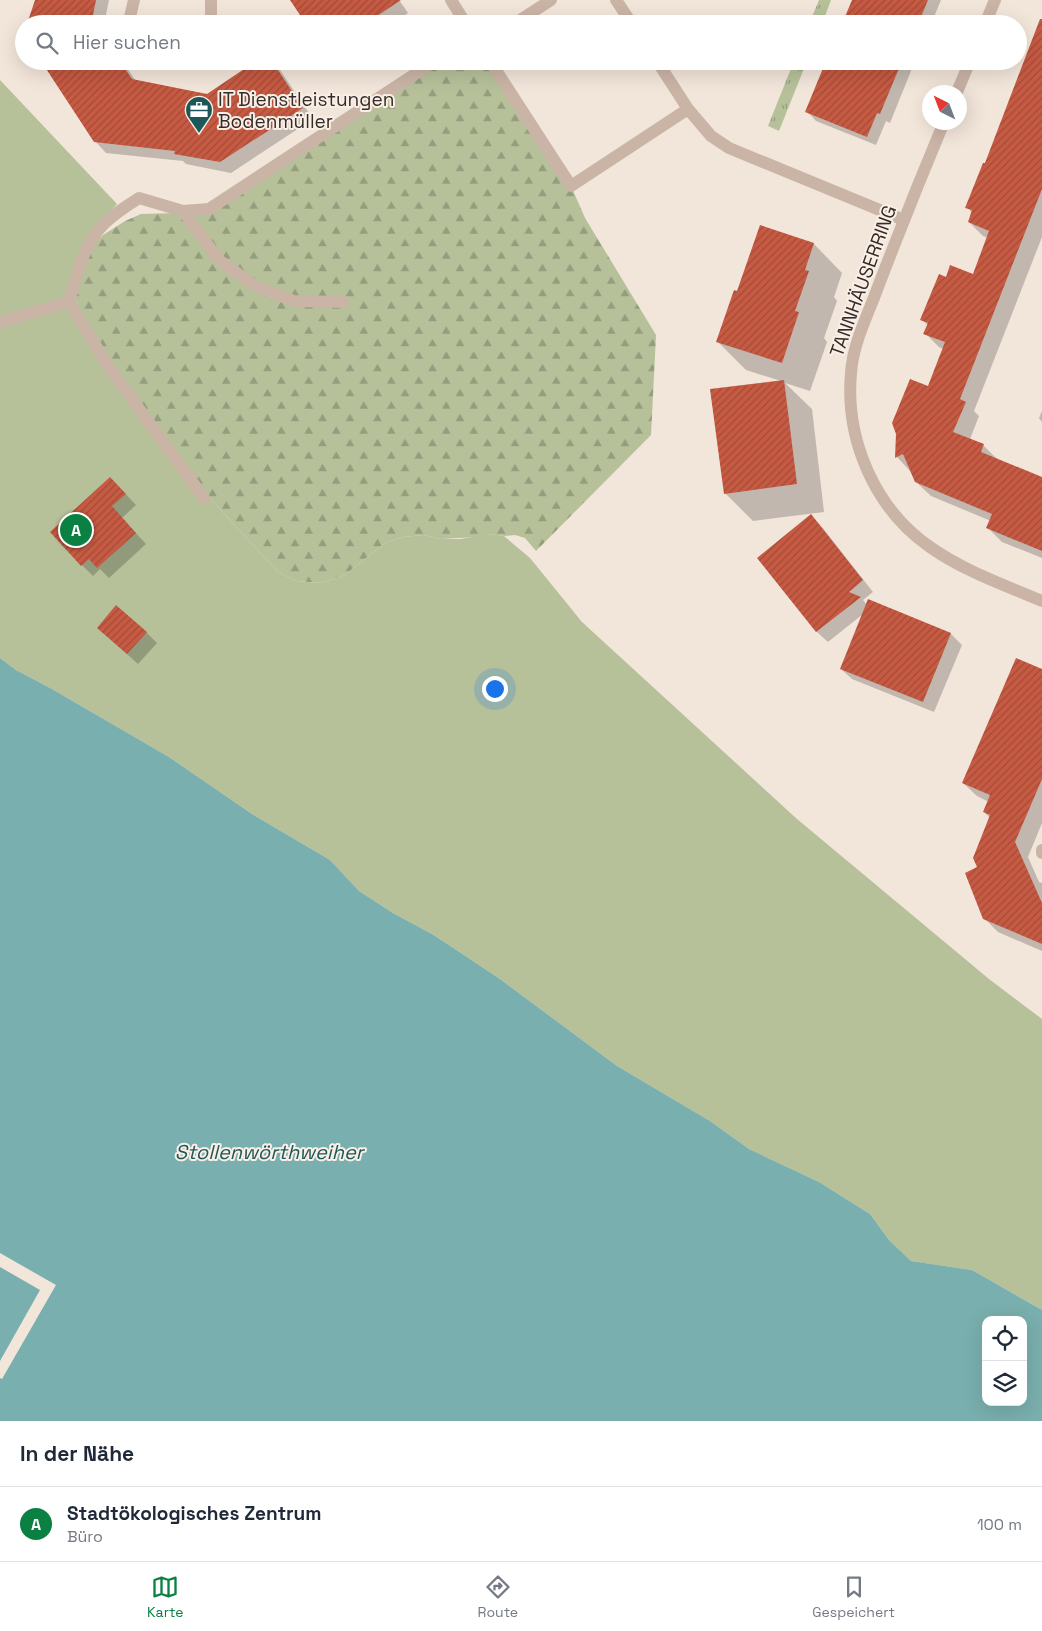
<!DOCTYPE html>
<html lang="de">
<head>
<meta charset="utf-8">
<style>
	:root { --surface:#fff; --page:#f2f2f3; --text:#1f2937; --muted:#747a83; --line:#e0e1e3; --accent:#0b8043 }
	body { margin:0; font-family:"Space Grotesk",sans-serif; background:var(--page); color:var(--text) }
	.controls { position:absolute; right:15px; bottom:15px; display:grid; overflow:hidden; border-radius:10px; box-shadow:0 5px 20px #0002 }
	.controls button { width:45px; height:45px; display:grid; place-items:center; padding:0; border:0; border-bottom:1px solid var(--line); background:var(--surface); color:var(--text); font:25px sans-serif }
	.compass { position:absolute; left:922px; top:85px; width:45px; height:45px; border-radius:50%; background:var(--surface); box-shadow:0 5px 20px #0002; rotate:318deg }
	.you { position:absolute; left:494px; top:688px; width:18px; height:18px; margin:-12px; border:4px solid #fff; border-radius:50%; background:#1a73e8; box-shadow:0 0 0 8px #1a73e833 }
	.badge { display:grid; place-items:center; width:32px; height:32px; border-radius:50%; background:var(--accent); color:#fff; font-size:16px; font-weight:700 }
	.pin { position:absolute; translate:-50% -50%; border:2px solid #fff; box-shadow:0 1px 5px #0006 }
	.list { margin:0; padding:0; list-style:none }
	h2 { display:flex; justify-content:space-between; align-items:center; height:65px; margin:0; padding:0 20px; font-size:21px }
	h2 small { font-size:16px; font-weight:400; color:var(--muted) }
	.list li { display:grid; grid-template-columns:32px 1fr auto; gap:15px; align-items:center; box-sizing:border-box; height:75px; padding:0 20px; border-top:1px solid var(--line) }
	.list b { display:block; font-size:19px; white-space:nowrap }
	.list p { margin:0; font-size:16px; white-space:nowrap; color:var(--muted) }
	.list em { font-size:16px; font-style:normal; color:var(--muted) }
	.icon { flex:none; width:28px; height:28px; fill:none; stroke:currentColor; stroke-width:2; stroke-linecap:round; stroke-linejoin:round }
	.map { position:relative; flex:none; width:1042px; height:1421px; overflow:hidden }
	.search { position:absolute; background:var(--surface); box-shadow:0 5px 20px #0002; left:15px; right:15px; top:15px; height:55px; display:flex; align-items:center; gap:12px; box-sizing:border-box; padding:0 18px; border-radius:28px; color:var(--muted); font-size:19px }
	.sheet { height:140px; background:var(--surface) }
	nav { display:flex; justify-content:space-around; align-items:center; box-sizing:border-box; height:70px; border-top:1px solid var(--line); background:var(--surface); font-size:14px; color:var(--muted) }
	nav a { display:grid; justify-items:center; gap:2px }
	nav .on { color:var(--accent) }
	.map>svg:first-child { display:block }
	.grass { fill:url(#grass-tufts) }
	.forest { fill:url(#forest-firs) }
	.park { fill:#b6c19a }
	.water { fill:#79afae; fill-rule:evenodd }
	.pier { fill:#f2e5da }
	.shadow { fill:#0003 }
	.building { fill:url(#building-hatch) }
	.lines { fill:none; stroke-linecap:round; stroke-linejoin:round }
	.service { stroke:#cab4a6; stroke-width:12 }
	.minor { stroke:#cab4a6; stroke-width:12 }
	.labels { text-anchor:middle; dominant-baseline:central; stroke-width:4; stroke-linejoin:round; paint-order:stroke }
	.poi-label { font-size:19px; fill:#362b27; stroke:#f9efe7; text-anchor:start }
	.street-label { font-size:19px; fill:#362b27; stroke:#f9efe7 }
	.water-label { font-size:20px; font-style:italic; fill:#1c5857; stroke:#f9efe7 }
</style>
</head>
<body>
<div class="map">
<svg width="1042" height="1421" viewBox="0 0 1042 1421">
	<defs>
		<pattern id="grass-tufts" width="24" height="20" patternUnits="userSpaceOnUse" patternTransform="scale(1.25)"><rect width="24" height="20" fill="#b6c19a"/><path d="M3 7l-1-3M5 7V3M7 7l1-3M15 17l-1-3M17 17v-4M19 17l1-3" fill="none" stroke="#959d7e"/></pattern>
		<pattern id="forest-firs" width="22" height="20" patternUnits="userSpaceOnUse" patternTransform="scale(1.25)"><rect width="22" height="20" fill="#b6c19a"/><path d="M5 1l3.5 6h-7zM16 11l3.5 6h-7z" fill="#959d7e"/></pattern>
		<pattern id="building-hatch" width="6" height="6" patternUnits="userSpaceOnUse" patternTransform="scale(1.25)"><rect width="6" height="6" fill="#c75a43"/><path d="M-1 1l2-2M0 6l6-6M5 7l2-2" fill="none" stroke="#a24b38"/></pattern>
	</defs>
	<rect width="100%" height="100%" fill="#f2e5da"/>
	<!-- grass -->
	<g class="grass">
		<path d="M819,0h12l-9,24h-13z"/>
		<path d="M794,61h13l-28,70 -11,-5z"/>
	</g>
	<!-- forest -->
	<path class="forest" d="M435,61h55l81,125 14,32 71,117 -5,100 -115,116 -11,-13 -10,-3 -11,1 -13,-2 -14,3 -36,2 -17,-4 -21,2 -18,6 -40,32 -24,8 -25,-2 -18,-9 -75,-81 -50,-63 -72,-116 -8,-18 13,-43 17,-16 22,-14 16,-7 37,-1 31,-4z"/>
	<!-- park -->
	<path class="park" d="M0,80l117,124 -25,26 -19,64 8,18 25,44 97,135 75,81 18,9 25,2 24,-8 40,-32 18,-6 21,-2 17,4h19l31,-5 13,2 26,22 52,64 215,197 192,160 53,40v291l-70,-40 -61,-9 -22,-21 -19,-26 -51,-32 -70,-33 -39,-28 -93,-55 -117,-87 -36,-24 -32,-21 -39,-21 -34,-22 -29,-31 -78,-46 -83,-57 -117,-68 -36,-19 -16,-12z"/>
	<!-- water -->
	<path class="water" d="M0,658l16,12 36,19 117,68 83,57 78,46 29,31 34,22 39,21 32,21 36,24 117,87 93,55 39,28 70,33 51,32 19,26 22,21 61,9 70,40v111h-1042zM986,1320h37v82h-37z"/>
	<!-- pier -->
	<path class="pier" d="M0,1253l56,32 -54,94 -2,-1v-17l40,-71 -40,-23z"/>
	<!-- shadow -->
	<g class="shadow">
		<path d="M37,0h72l-5,24h-75z"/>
		<path d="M292,0h107l9,13 -16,11h-85z"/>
		<path d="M853,0h88l-10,24h-88z"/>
		<path d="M1042,19v218l-68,174 5,5 -9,23 13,6 14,14 45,19v80l-40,-16 -14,-14 3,-7 -60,-25 -15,-14 -6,-11 -13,-14 1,-23 30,-46 15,-39 -4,-2 -14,-14 3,-7 -6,-7 25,-41 27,-2 14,-38 -5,-2 -14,-14 3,-9 -5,-6 18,-42z"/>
		<path d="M42,61h80l14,20 71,14 52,-34h14l5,6 35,52 -82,54 -45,-9 -3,-3 -77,-8 -11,-12z"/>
		<path d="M827,61h88l-25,62 -4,-2 -10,24 -60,-24 -9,-10z"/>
		<path d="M761,226l53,18 28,29 -8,24 3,4 -13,37 3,4 -17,49 -25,-8 27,26 12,103 -71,9 -28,-28 56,-112 -35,-11 -29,-29 21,-49z"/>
		<path d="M1042,411v11l-3,-4z"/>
		<path d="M121,489l15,16 -14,13 24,26 -37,34 -9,-9 -7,7 -11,-11z"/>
		<path d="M811,516l11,11 51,65 -10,8 4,5 1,-4 83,33 11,11 -28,67 -82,-33 -11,-10 22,-55 -35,28 -11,-10 -58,-74z"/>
		<path d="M98,628l48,4 11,11 -19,21z"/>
		<path d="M1042,670v153l-14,34 11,25 3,1v68l-44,-19 -14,-14 -5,-50 11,-50 -6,-6 5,-10 -12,-6 -14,-13z"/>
	</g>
	<!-- building -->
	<g class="building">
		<path d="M35,0h61l-4,20 2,4h-67z"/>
		<path d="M290,0h111l-36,24h-59z"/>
		<path d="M852,0h76l-10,24h-76z"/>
		<path d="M1040,19h2v170l-82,210 6,3 -13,30 31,12 -3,8 61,25v74l-56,-23 6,-14 -77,-32 -12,-28 -8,4 1,-24 -4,-11 18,-44 18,7 17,-44 -22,-8 5,-11 -8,-3 19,-46 7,3 4,-12 23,9 16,-43 -21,-9 4,-12 -7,-2 18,-45h2z"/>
		<path d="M41,61h79l12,18 75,15 49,-33h16l31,47 -83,54 -46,-8 1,-3 -81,-9z"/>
		<path d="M826,61h76l-22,53 -3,-1 -10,24 -62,-25z"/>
		<path d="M760,225l54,18 -9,27 4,1 -14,40 4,1 -17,51 -66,-21 18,-52 3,1z"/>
		<path d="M784,380l13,104 -73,10 -14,-105z"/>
		<path d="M110,477l16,17 -14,12 24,27 -39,35 -8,-9 -8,7 -31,-34z"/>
		<path d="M811,514l52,66 -14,12 12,5 -45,35 -59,-74z"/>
		<path d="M868,599l83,34 -28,69 -83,-33z"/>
		<path d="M116,605l31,27 -20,22 -30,-26z"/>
		<path d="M1016,658l26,11v110l-27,63 27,61v41l-59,-25 -18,-46 12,-6 -4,-9 17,-43 -7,-3 7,-17 -28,-12z"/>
	</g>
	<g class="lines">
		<!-- service -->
		<g class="service">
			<path d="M183,211l36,49 36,26 39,15 49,1"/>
			<path d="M69,302l41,67 94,129"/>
			<path d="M0,322l69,-20c8,-25 13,-55 32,-75 11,-12 24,-20 38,-29l44,13 26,-2 226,-148"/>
		</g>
		<!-- minor -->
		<g class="minor">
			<path d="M134,0l-4,17 5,7"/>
			<path d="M451,0l15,24"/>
			<path d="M616,0l16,24"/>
			<path d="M211,24v-24"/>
			<path d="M514,24l37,-24"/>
			<path d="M985,24l10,-24"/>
			<path d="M490,61l81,125 117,-77"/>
			<path d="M657,61l31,48 23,27 18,12 175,72"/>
			<path d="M957,92l13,-31"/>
			<path d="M944,122c-23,55 -45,110 -66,165 -10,28 -25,56 -27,86 -6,67 24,136 79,174 34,24 74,38 112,54"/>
			<path d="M1042,850v3"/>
		</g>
	</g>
	<!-- icons -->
	<defs>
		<symbol id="office-pin" viewBox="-11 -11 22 30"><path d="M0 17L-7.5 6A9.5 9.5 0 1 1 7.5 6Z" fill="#1c5857" stroke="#f9efe7"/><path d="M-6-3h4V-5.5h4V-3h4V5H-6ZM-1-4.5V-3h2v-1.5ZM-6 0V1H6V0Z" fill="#fff"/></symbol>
	</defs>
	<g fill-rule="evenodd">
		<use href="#office-pin" x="183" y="94" width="32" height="43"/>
	</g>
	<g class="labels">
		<!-- poi labels -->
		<g class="poi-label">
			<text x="218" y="99">IT Dienstleistungen<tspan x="218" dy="22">Bodenmüller</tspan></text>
		</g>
		<!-- street labels -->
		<g class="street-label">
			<text transform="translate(863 281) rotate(-70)">TANNHÄUSERRING</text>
		</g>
		<!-- water labels -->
		<g class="water-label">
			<text x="269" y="1152">Stollenwörthweiher</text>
		</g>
	</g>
</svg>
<div class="controls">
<button><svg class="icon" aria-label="locate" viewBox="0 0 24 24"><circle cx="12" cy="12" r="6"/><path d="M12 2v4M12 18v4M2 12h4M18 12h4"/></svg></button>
<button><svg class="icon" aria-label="layers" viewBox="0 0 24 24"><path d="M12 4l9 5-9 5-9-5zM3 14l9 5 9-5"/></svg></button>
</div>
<svg class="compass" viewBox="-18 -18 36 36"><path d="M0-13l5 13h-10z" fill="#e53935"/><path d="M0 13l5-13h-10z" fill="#747a83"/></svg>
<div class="you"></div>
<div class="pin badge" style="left:76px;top:530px">A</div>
<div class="search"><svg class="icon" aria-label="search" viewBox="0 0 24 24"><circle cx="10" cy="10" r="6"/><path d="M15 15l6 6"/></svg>Hier suchen</div>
</div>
<section class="sheet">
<h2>In der Nähe<small></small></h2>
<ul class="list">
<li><span class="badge">A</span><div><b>Stadtökologisches Zentrum</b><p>Büro</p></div><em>100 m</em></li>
</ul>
</section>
<nav>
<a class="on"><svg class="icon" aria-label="map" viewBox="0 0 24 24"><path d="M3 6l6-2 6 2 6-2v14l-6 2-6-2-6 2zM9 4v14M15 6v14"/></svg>Karte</a>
<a><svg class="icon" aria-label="directions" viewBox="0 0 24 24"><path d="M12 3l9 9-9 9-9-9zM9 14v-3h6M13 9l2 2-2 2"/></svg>Route</a>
<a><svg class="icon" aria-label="saved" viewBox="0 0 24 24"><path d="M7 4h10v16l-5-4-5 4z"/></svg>Gespeichert</a>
</nav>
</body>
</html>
